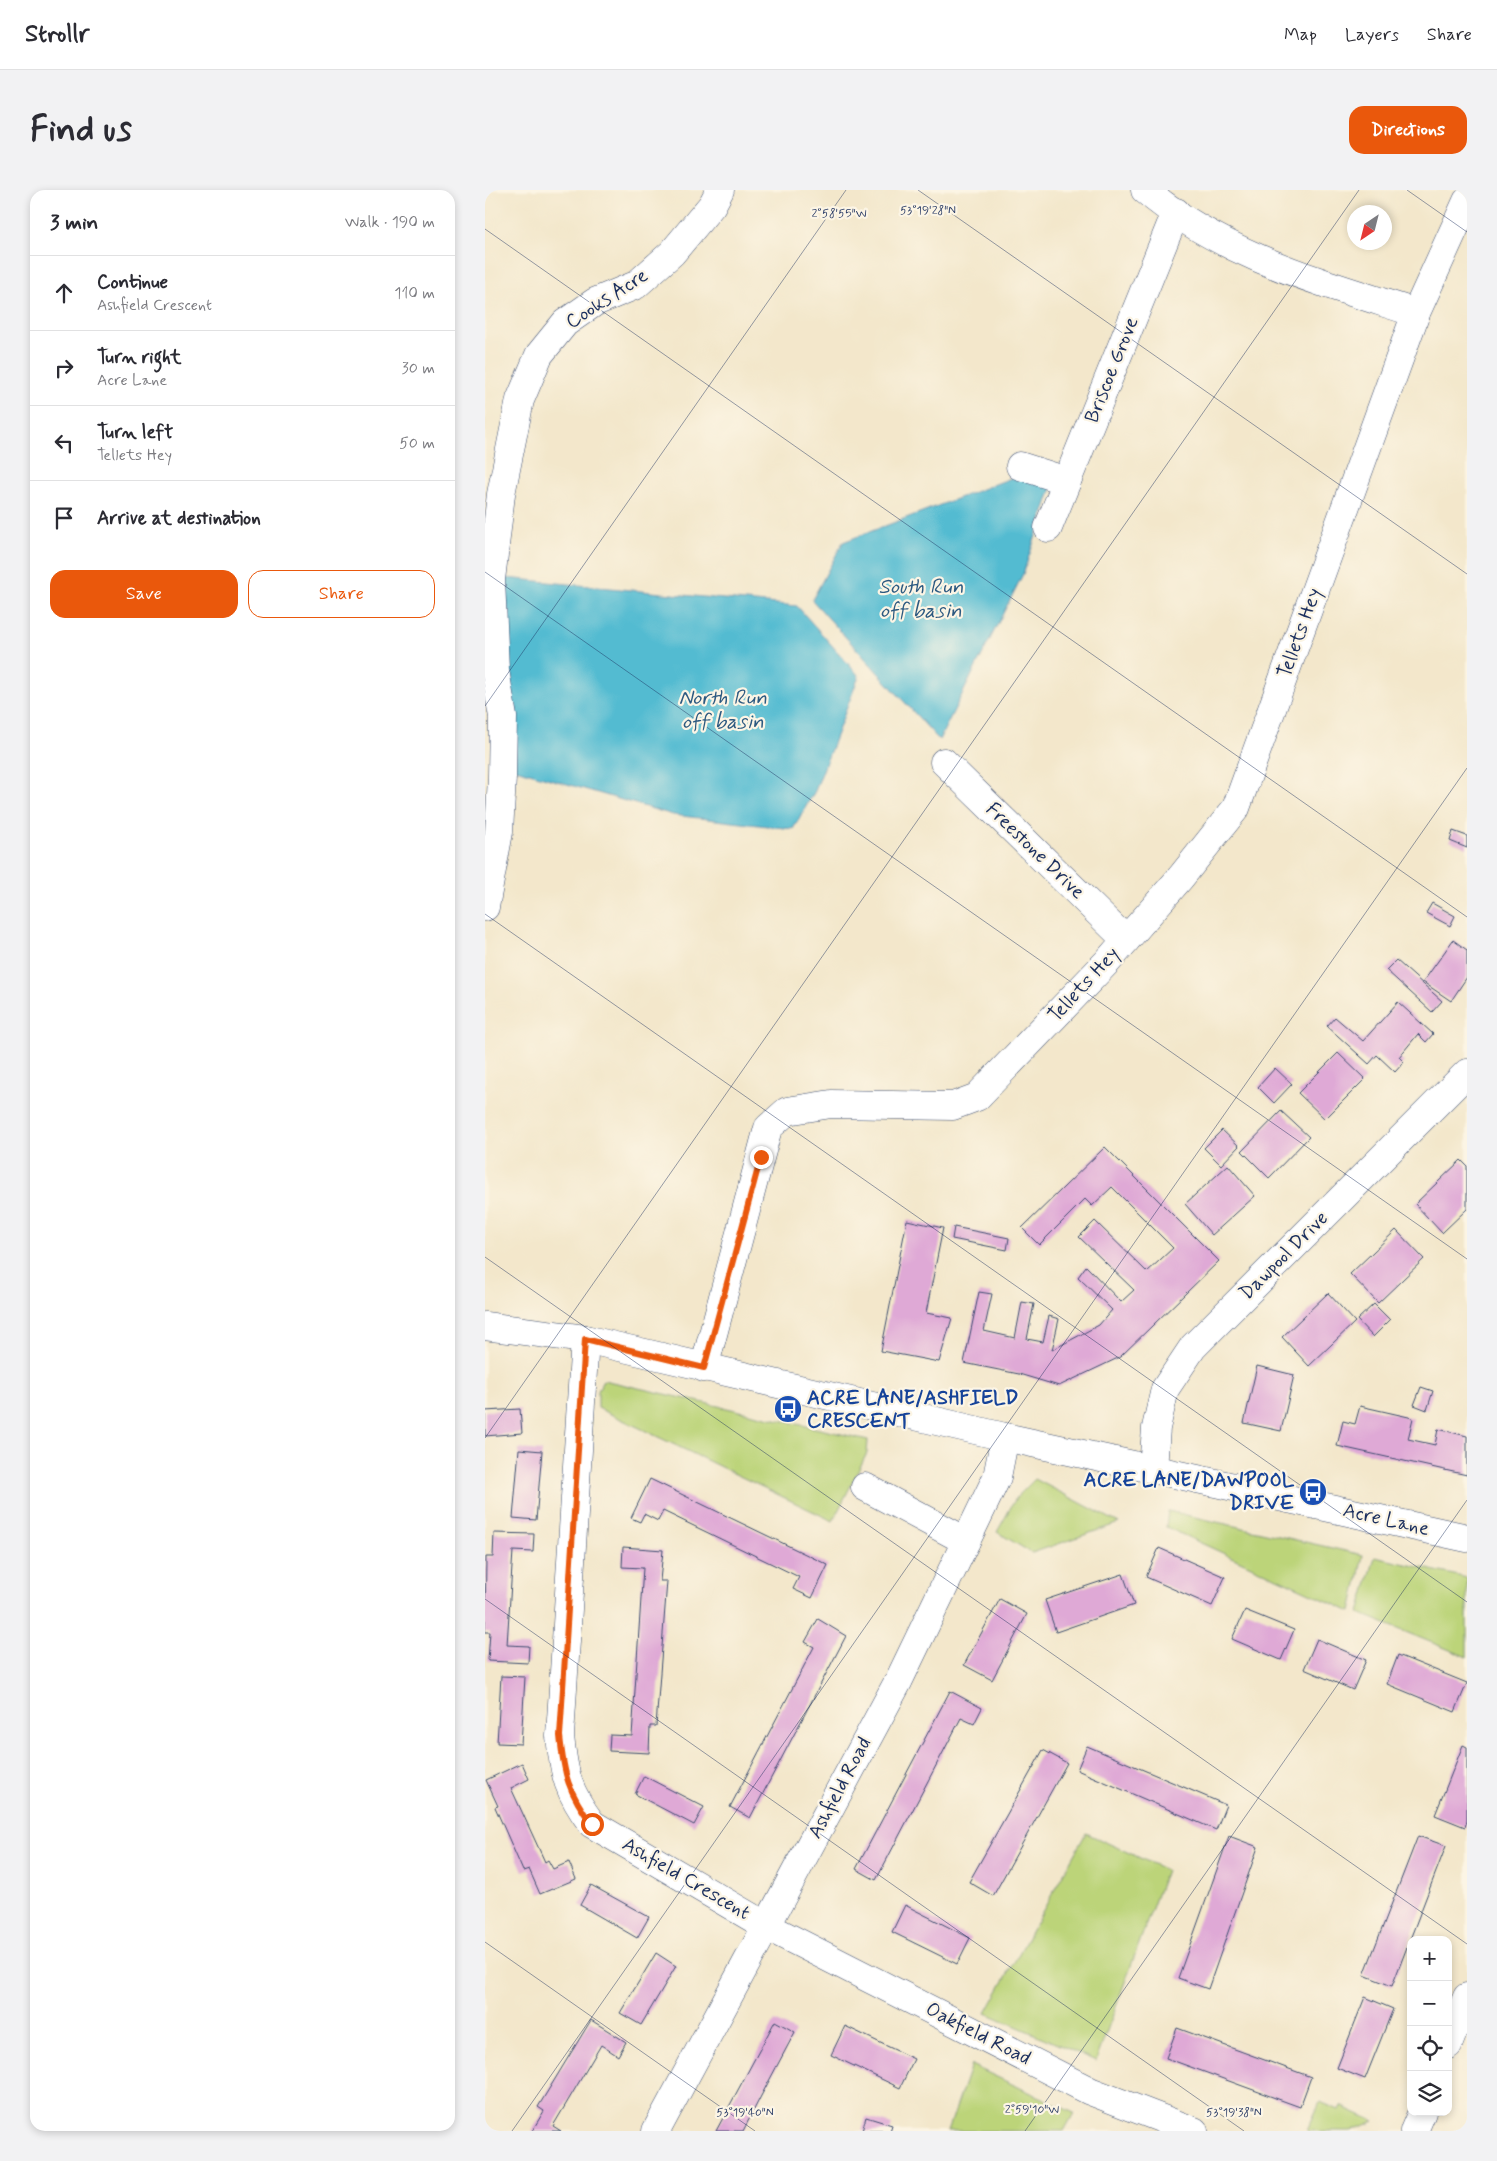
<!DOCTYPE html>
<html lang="en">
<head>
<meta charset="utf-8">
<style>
	:root { --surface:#fff; --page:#f2f2f3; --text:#2b2b33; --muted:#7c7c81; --line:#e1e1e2; --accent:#ea580c }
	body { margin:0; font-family:Mynerve,sans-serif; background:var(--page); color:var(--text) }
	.controls { position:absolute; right:15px; bottom:15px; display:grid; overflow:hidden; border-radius:10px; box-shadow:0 2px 8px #0003 }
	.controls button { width:45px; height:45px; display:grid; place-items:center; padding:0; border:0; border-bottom:1px solid var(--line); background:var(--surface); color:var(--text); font:25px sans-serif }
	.compass { position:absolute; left:862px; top:15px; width:45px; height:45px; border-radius:50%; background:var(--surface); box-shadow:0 2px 8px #0003; rotate:215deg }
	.stop { position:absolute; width:15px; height:15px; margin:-11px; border:4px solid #ea580c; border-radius:50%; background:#fff }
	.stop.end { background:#ea580c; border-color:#fff; box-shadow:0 1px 5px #0008 }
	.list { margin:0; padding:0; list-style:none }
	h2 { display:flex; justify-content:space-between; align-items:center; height:65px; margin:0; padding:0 20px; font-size:21px }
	h2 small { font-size:16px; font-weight:400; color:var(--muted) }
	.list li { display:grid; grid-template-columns:32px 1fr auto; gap:15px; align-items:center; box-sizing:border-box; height:75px; padding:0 20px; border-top:1px solid var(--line) }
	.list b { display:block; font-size:19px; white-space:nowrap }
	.list p { margin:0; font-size:16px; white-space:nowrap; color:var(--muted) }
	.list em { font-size:16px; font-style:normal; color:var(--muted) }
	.actions { display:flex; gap:10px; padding:15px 20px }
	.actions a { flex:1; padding:11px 0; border:1px solid var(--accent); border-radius:15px; text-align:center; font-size:18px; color:var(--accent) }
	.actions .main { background:var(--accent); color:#fff }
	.icon { flex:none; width:28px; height:28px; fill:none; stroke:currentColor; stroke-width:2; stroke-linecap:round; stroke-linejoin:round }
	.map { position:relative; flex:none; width:982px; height:1941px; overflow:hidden; border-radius:15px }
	header { display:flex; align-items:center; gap:30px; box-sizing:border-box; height:70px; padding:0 25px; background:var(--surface); border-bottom:1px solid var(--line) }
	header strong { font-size:24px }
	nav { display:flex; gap:28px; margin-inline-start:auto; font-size:18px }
	.intro { display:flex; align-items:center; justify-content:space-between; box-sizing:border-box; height:120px; padding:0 30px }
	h1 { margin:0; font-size:35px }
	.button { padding:12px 22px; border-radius:15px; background:var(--accent); color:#fff; font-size:18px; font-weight:700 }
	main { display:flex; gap:30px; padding:0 30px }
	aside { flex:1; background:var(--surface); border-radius:15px; box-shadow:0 2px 8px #0003 }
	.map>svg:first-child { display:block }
	.green { fill:#bcd479; stroke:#6c826c }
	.water { fill:#53bbd1; stroke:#377598 }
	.building { fill:#dfa9d6 }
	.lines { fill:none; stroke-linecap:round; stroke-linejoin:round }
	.minor-casing { stroke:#3b4b6e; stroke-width:29 }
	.minor { stroke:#fff; stroke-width:28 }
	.route { stroke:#ea580c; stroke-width:6 }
	.ticks { fill:none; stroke:#1b2f5e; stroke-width:1; stroke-opacity:0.45 }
	.labels { text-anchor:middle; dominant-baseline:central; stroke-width:4.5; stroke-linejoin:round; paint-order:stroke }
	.street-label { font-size:20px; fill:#1b2f5e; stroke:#fcf5e5 }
	.transit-label { font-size:20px; font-weight:bold; fill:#164399; stroke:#fcf5e5; text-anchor:start }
	.water-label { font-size:21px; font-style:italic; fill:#2c5980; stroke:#fcf5e5 }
	.ticks-label { font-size:12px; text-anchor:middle; fill:#1b2f5e; stroke:#fcf5e5; stroke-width:4.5; stroke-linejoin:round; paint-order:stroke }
</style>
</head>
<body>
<header>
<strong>Strollr</strong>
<nav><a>Map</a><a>Layers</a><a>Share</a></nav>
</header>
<div class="intro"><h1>Find us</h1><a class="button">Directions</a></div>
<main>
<aside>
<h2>3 min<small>Walk · 190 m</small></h2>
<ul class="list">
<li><svg class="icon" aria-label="ahead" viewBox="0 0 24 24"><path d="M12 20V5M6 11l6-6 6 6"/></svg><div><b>Continue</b><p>Ashfield Crescent</p></div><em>110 m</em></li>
<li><svg class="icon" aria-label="right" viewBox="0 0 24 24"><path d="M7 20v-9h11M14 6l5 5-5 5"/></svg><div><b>Turn right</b><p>Acre Lane</p></div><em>30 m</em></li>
<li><svg class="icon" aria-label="left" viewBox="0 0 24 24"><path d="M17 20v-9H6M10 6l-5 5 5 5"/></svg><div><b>Turn left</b><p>Tellets Hey</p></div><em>50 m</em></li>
<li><svg class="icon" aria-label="arrive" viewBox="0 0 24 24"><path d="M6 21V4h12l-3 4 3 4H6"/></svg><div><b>Arrive at destination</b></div></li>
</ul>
<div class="actions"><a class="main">Save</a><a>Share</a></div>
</aside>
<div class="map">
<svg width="982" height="1941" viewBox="0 0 982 1941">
	<rect width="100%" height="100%" fill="#fcf5e5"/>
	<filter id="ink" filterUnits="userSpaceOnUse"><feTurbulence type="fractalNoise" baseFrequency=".02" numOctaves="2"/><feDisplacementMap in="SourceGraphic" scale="10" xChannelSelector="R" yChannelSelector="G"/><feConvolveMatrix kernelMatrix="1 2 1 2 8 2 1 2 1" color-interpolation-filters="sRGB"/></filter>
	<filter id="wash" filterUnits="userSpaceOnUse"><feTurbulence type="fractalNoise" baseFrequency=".0096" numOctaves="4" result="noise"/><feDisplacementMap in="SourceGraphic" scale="20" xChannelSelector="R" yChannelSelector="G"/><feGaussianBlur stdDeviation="1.12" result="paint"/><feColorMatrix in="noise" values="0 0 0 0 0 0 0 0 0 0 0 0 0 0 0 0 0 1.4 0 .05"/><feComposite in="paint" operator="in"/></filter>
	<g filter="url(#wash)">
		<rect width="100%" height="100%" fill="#f3e7cb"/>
		<!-- green -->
		<g class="green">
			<path d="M118,1190l265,60 -1,13 -34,68 -235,-113v-17z"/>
			<path d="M550,1289l84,44 -87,30 -35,-21 19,-34z"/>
			<path d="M683,1321l195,44 -12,57 -185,-85z"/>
			<path d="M890,1367l92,21v79l-108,-44z"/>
			<path d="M601,1643l80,37 -70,191 -110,-48z"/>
			<path d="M486,1875l103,48 -10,18h-116z"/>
			<path d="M835,1912l19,8 2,-4 33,15 -23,10h-44z"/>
		</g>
		<!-- water -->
		<g class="water">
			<path d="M534,285l34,10 -30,89 -84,166 -127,-140 31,-58z"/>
			<path d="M21,388l291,28 62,70 -44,115 -22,38 -120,-14 -164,-48z"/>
		</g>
		<g id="blocks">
			<!-- building -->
			<g class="building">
				<path d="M968,641l14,5v12l-17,-7z"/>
				<path d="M947,713l23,13 -5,10 -24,-13z"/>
				<path d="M968,750l14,10v27l-16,24 -28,-19z"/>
				<path d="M911,770l46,41 -10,11 -46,-42z"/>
				<path d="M913,812l35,32 -7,8 -8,-8 -19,23 5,5 -9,10 -18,-17 -8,9 -42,-38 8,-9 28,24z"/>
				<path d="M853,863l27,26 -40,40 -27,-26z"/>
				<path d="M790,878l17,16 -18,19 -16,-16z"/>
				<path d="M796,921l28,26 -40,41 -27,-27z"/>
				<path d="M737,940l17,16 -18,19 -17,-17z"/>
				<path d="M620,957l114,114 -99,96 -61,29 -40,-12 -55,-11 15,-71 13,2 -8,37 31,7 7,-36 12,2 -7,35 16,3 6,-26 10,3 -7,31 47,-25 13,-15 -34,-33 8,-11 35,36 13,-12 -55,-53 16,-16 52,51 26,-24 -61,-61 -20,19 -7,-7 -46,46 -17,-17z"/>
				<path d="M976,970l6,6v43l-25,24 -27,-29z"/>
				<path d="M743,975l27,31 -43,39 -27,-31z"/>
				<path d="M422,1030l36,8 -17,85 26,5 -13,44 -58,-11z"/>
				<path d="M469,1037l55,11 -2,12 -55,-11z"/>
				<path d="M911,1040l28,29 -46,44 -28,-29z"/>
				<path d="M843,1103l27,29 -46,44 -27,-29z"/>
				<path d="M889,1114l16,16 -17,17 -16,-17z"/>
				<path d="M772,1176l37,9 -13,56 -37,-8z"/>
				<path d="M936,1197l12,4 -6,19 -13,-5z"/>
				<path d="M875,1216l53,12 -5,21 27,6 3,-16 29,7v39l-130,-29 6,-25 12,3z"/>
				<path d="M35,1219l2,24 -37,3v-25z"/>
				<path d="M34,1259l23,2 -6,69 -23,-2z"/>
				<path d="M165,1289l178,86 -16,33 -19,-9 6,-12 -136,-66 -5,10 -14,-7 -4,8 -9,-4z"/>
				<path d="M9,1343l40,1 -1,18 -20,-1 -6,94 22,1 -1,17 -40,-2 2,-29h-5l1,-75h7z"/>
				<path d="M138,1357l40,3 -3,31h7l-11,145h-6l-1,27 -40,-2 1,-16 22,1 11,-168 -21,-1z"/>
				<path d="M674,1358l66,29 -13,29 -66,-29z"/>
				<path d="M638,1384l11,31 -78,27 -11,-32z"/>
				<path d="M515,1409l27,15 -35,66 -28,-15z"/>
				<path d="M760,1420l49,20 -13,30 -49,-21z"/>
				<path d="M333,1429l28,17 -96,182 -20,-11 84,-160 -9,-5z"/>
				<path d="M832,1449l49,21 -13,30 -49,-21z"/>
				<path d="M913,1465l69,28 -12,29 -68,-28z"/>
				<path d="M16,1486l24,1 -4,67 -24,-1z"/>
				<path d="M465,1501l32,17 -8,16 -13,-6 -85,162 -20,-11z"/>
				<path d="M978,1555l4,2v74l-2,6 -30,-12z"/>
				<path d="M602,1556l139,59 -10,25 -139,-60z"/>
				<path d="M558,1560l24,13 -74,133 -24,-14z"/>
				<path d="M37,1573l7,16 -18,9 34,74 3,-2 5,9 16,-7 7,17 -36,15 -11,-25 -6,2 -28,-64 3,-1 -12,-26z"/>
				<path d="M159,1586l60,31 -10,18 -59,-31z"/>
				<path d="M744,1646l29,11 -50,142 -30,-11z"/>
				<path d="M933,1646l28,10 -54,140 -28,-11z"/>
				<path d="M106,1695l58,32 -12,21 -57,-33z"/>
				<path d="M420,1715l65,33 -13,26 -65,-32z"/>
				<path d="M171,1763l20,13 -35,59 -21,-12z"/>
				<path d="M880,1807l28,12 -28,70 -28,-11z"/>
				<path d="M106,1830l35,22 -8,14 -17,-11 -48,81 8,5h-29l12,-20 -6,-4z"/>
				<path d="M290,1831l20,11 -34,64 -18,35h-27z"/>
				<path d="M360,1836l69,33 -14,29 -69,-33z"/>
				<path d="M692,1838l134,49 -11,30 -134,-49z"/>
				<path d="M381,1927l26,8 -2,6h-28z"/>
			</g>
		</g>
	</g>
	<g filter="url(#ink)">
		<use href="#blocks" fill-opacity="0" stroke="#3b4b6e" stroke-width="1"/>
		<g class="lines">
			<defs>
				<g id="minor">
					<path d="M660,0c78,66 176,92 271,123"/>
					<path d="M535,276l47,15"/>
					<path d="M563,338l128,-316"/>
					<path d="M459,572l182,178"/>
					<path d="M0,717l14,-75 3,-55 1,-60 -8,-47 -4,-90 10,-86 19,-94 19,-45 26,-32 30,-21 41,-17 36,-32 40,-48 8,-15"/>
					<path d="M0,1136l100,13 420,98 462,101"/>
					<path d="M100,1149l-25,397c4,39 8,56 32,88l174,102 324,165 104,40"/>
					<path d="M219,1178l64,-240 19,-17 44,-7 122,2 24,-9 130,-135 74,-85 55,-69 180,-495 51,-112"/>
					<path d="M668,1279l3,-41 9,-39 28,-42 274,-274"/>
					<path d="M380,1297l101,54"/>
					<path d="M963,1855l19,-48"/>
					<path d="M171,1941l243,-451 98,-203 8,-40"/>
					<path d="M929,1941l8,-19"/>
				</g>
			</defs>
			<!-- minor casing -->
			<use href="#minor" class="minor-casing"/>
			<!-- minor -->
			<use href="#minor" class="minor"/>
		</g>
	</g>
	<g class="lines" filter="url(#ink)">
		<!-- route -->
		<path class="route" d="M107,1634c-24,-32 -28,-49 -32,-88l25,-397 119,29 57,-211"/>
	</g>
	<!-- ticks -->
	<path class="ticks" d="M433,0l549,384M922,0l60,42M0,39l982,688M0,382l982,687M0,516l361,-516M0,724l982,688M0,1067l982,687M0,1248l874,-1248M0,1409l759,532M0,1752l270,189M27,1941l955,-1363M540,1941l442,-631"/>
	<!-- icons -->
	<defs>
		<symbol id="bus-disc" viewBox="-11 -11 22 22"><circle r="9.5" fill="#1a4fb4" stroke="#fcf5e5"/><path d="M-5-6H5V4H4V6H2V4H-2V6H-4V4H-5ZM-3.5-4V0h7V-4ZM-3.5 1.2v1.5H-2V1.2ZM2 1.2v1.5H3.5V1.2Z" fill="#fff"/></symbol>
	</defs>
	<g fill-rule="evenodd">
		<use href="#bus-disc" x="287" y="1203" width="32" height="32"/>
		<use href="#bus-disc" x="812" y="1286" width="32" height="32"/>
	</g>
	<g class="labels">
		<!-- street labels -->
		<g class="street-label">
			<text transform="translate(122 109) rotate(-33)">Cooks Acre</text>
			<text transform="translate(627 180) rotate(-68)">Briscoe Grove</text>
			<text transform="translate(815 443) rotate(-70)">Tellets Hey</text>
			<text transform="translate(550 661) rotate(44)">Freestone Drive</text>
			<text transform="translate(599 795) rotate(-47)">Tellets Hey</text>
			<text transform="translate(799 1066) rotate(-45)">Dawpool Drive</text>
			<text transform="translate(901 1330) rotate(13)">Acre Lane</text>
			<text transform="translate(355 1598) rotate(-62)">Ashfield Road</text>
			<text transform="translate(201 1689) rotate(30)">Ashfield Crescent</text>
			<text transform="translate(493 1844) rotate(27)">Oakfield Road</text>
		</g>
		<!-- transit labels -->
		<g class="transit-label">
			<text x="322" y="1208">ACRE LANE/ASHFIELD<tspan x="322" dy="23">CRESCENT</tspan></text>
			<text x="809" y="1290" text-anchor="end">ACRE LANE/DAWPOOL<tspan x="809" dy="23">DRIVE</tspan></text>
		</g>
		<!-- water labels -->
		<g class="water-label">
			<text x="436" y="397">South Run<tspan x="436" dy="24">off basin</tspan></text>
			<text x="238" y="508">North Run<tspan x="238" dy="24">off basin</tspan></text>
		</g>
	</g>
	<g class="ticks-label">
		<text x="443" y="24">53°19'28"N</text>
		<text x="354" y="27">2°58'55"W</text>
		<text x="547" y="1923">2°59'10"W</text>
		<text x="260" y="1926">53°19'40"N</text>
		<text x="749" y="1926">53°19'38"N</text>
	</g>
</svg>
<div class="controls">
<button>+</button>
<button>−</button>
<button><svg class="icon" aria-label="locate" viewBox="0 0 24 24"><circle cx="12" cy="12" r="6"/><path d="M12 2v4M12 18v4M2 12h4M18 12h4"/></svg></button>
<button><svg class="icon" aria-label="layers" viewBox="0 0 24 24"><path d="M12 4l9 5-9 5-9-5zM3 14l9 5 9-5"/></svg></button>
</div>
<svg class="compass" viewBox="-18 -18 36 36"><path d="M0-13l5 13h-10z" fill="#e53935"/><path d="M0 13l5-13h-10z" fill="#7c7c81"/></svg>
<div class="stop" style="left:107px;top:1634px"></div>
<div class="stop end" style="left:276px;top:967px"></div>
</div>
</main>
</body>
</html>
